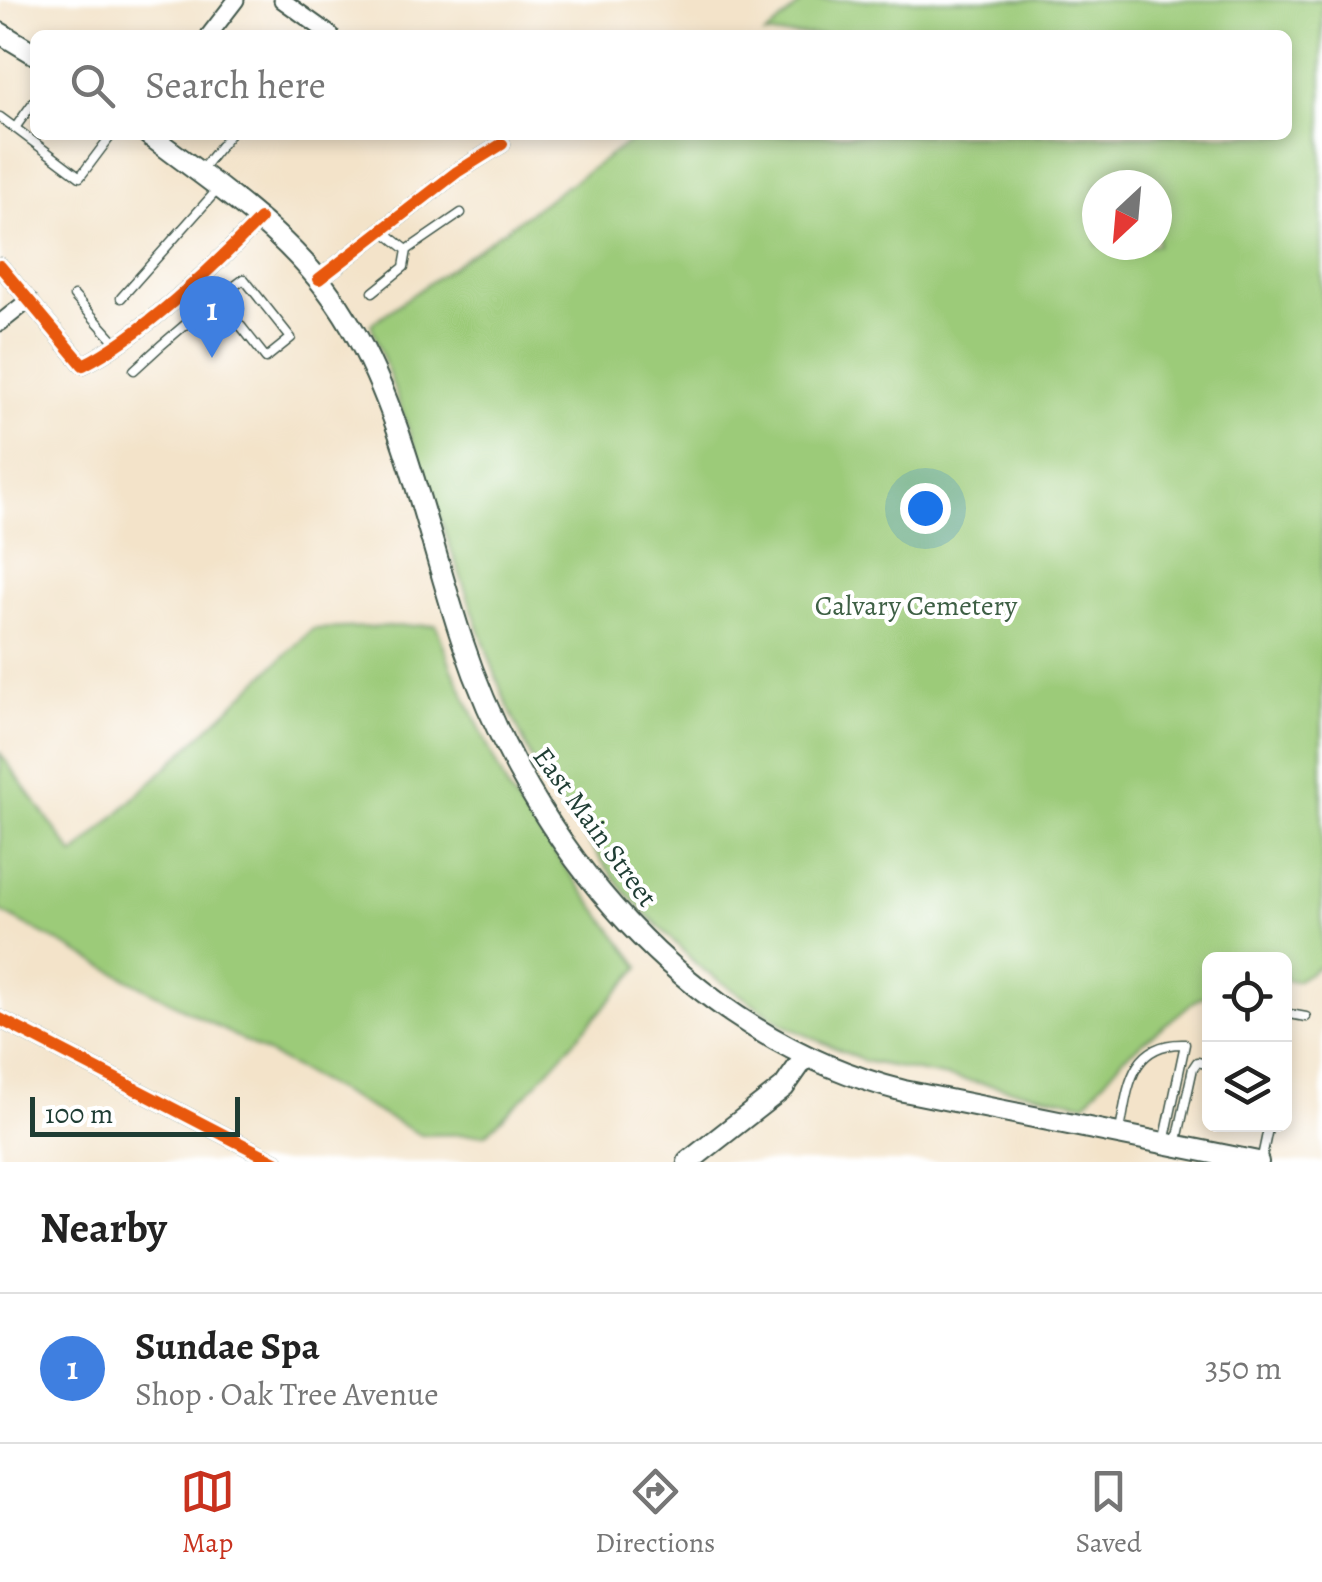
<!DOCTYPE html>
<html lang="en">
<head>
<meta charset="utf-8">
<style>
	:root { --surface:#fff; --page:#f2f2f2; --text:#222; --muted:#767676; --line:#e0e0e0; --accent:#c8321e }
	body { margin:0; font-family:Alegreya,serif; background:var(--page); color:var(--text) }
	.controls { position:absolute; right:30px; bottom:30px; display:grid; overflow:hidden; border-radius:15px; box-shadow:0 5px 15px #0003 }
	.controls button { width:90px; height:90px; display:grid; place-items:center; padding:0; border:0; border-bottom:2px solid var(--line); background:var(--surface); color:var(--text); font:50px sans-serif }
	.compass { position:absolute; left:1082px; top:170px; width:90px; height:90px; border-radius:50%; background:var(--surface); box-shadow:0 5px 15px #0003; rotate:206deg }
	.scale { position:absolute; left:30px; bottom:25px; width:210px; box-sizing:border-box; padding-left:10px; border:5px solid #1f3d34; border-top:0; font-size:28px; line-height:35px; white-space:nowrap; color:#1f3d34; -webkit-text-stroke:8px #fff; paint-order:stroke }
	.you { position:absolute; left:925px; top:508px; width:35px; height:35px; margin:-25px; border:8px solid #fff; border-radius:50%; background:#1a73e8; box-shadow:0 0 0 15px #1a73e833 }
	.badge { display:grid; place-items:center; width:65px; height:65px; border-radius:50%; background:var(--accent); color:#fff; font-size:32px; font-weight:700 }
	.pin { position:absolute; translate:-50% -82px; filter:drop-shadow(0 2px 5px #0008) }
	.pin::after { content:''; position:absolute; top:52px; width:35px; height:30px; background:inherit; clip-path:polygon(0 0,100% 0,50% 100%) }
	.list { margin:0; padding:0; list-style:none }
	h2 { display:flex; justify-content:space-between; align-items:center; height:130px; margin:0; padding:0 40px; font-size:42px }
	h2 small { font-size:32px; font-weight:400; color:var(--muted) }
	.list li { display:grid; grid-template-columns:65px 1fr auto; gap:30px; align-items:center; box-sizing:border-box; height:150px; padding:0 40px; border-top:2px solid var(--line) }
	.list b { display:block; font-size:38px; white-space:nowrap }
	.list p { margin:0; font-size:32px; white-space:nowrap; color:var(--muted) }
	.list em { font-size:32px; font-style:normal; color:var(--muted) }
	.icon { flex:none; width:55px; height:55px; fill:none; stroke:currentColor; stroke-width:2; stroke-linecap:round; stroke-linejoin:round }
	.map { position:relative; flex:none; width:1322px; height:1162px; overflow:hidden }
	.search { position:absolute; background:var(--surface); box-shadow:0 5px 15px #0003; left:30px; right:30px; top:30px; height:110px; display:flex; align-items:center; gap:25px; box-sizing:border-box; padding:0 35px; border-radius:15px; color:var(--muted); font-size:38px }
	.sheet { height:280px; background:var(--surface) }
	nav { display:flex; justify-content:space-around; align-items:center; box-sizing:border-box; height:140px; border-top:2px solid var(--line); background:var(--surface); font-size:28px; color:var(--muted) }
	nav a { display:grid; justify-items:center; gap:5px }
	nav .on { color:var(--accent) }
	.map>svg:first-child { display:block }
	.green { fill:#9ccb79; stroke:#5e8456; stroke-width:2.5; fill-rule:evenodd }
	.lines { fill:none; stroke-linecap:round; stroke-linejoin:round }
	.service-casing { stroke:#3f564a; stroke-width:11 }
	.minor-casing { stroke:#3f564a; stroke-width:19 }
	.secondary-casing { stroke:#3f564a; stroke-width:24 }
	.service { stroke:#fff; stroke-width:8 }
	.minor { stroke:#fff; stroke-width:15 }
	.secondary { stroke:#fff; stroke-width:20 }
	.cycleway-casing { stroke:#fff; stroke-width:19 }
	.cycleway { stroke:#e8590c; stroke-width:12 }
	.labels { text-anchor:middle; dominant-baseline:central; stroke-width:8; stroke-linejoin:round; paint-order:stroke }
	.park-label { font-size:28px; fill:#3e6045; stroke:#fff }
	.street-label { font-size:28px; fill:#1f3d34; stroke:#fff }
</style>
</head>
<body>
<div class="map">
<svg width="1322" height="1162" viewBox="0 0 1322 1162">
	<rect width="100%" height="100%" fill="#fff"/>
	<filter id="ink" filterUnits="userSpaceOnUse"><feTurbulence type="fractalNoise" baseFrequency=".01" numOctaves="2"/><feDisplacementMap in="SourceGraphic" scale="20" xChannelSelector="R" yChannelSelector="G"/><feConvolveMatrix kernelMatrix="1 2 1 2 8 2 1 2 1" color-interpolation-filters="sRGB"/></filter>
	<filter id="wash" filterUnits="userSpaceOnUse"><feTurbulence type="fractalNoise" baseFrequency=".0048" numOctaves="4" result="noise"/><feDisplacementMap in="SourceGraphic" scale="40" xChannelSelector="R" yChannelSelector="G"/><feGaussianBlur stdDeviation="2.25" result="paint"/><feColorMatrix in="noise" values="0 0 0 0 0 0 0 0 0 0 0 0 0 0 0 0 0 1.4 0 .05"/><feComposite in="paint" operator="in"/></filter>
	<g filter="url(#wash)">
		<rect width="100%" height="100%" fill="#f3e3c9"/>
		<!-- green -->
		<g class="green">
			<path d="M805,0h517v965l-26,16 -11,-1 -1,-21h-74l-1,35 -13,6 -72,57 -39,46 -221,-42 -78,-35 -88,-60 -73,-74 -85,-115 -38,-84 -131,-369 268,-189h648v-100h-522zM1097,185h60v60h-60z"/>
			<path d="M436,625l15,41 58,126 131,175 -114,128 -40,39 -65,1 -421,-224v-158l74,102 239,-226z"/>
		</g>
	</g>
	<g filter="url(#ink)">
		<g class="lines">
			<defs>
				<g id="service">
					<path d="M0,117l15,11 20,-28"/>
					<path d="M15,128l65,49 30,-40 -3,-2"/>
					<path d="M202,169l27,-34"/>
					<path d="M383,231l24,19"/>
					<path d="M373,292l31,-25 3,-17 54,-37"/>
					<path d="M74,296l44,49"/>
					<path d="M121,298l98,-110"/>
					<path d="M134,370c35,-33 71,-63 110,-91l47,59 -25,20 -48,-61"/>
					<path d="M1284,1013l22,4"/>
					<path d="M1120,1131c8,-43 10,-89 65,-87l-21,99"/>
					<path d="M1176,1145l17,-77 4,-6 10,2 3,-7"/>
					<path d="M1261,1162l8,-38"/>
				</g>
				<g id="minor">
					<path d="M282,0l49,35"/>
					<path d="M209,35l27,-35"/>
					<path d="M0,266l83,99c57,-28 133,-100 177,-146"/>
					<path d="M319,279l138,-107 45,-28"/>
					<path d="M0,323l29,-23"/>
					<path d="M0,1019l276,143"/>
				</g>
				<g id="secondary">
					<path d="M0,33l35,21"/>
					<path d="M149,135c75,56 154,108 202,191 53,89 78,215 111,314 68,206 226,397 442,451l354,71"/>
					<path d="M688,1162l96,-75 21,-30"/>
				</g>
			</defs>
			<!-- service casing -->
			<use href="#service" class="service-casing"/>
			<!-- minor casing -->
			<use href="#minor" class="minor-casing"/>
			<!-- secondary casing -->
			<use href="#secondary" class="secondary-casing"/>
			<!-- service -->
			<use href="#service" class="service"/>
			<!-- minor -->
			<use href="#minor" class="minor"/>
			<!-- secondary -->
			<use href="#secondary" class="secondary"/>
			<defs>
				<g id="cycleway">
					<path d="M0,266l83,99c57,-28 133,-100 177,-146"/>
					<path d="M319,279l138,-107 45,-28"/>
					<path d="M0,1019l276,143"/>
				</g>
			</defs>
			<!-- cycleway casing -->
			<use href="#cycleway" class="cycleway-casing"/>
			<!-- cycleway -->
			<use href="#cycleway" class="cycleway"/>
		</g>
	</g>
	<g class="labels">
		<!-- park labels -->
		<g class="park-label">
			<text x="916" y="606">Calvary Cemetery</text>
		</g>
		<!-- street labels -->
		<g class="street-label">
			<text transform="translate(595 827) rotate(54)">East Main Street</text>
		</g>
	</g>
</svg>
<div class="controls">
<button><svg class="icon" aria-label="locate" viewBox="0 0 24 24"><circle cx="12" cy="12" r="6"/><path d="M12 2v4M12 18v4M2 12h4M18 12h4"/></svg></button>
<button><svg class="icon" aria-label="layers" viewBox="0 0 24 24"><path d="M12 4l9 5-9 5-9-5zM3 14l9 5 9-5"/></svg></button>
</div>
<svg class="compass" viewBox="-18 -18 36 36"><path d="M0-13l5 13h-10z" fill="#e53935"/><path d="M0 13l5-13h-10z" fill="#767676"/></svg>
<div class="scale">100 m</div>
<div class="you"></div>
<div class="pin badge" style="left:212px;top:358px;background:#3f7fe0">1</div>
<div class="search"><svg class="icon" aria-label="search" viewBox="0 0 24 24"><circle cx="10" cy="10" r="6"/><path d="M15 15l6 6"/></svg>Search here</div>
</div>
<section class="sheet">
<h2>Nearby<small></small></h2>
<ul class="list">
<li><span class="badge" style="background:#3f7fe0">1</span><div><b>Sundae Spa</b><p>Shop · Oak Tree Avenue</p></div><em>350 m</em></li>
</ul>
</section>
<nav>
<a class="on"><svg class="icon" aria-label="map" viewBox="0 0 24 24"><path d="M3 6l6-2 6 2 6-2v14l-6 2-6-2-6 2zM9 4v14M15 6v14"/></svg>Map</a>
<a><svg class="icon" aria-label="directions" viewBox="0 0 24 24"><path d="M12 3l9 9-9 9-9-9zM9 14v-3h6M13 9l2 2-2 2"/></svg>Directions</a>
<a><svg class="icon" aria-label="saved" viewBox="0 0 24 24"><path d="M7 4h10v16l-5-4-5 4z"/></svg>Saved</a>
</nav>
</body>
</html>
